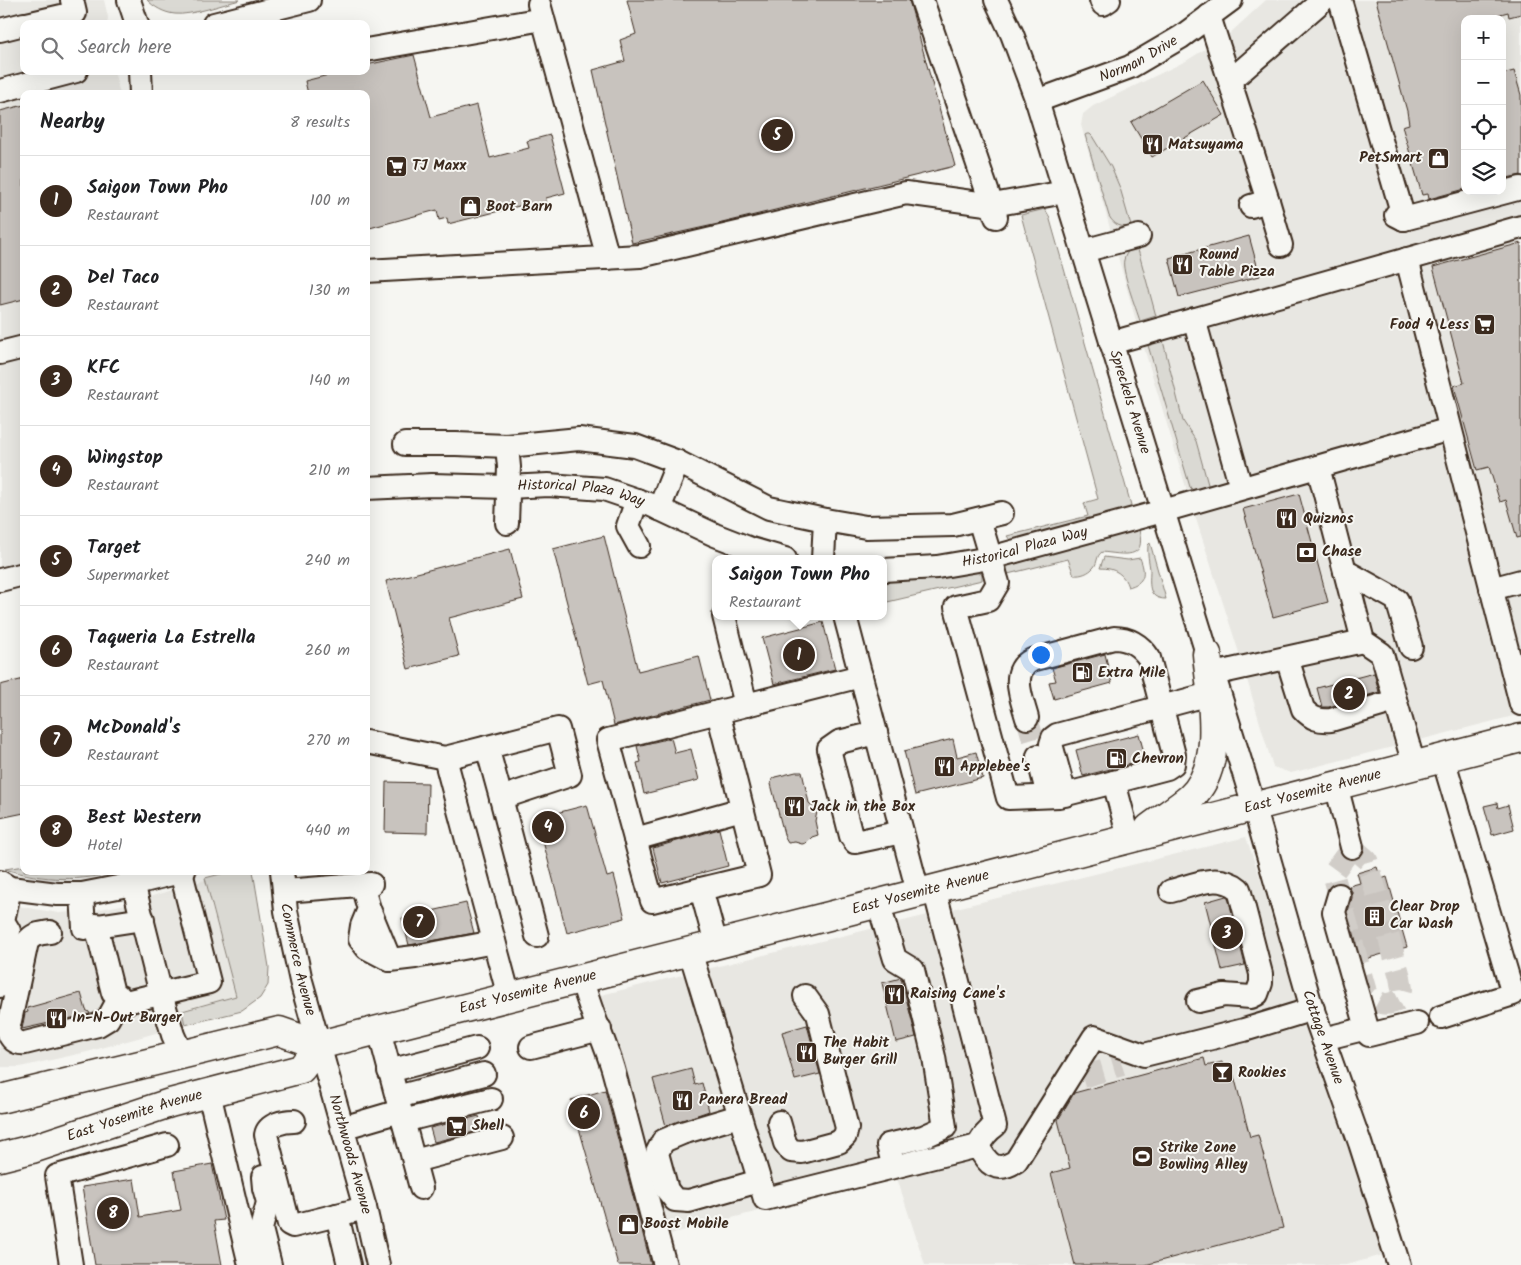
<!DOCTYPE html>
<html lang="en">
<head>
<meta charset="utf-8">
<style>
	:root { --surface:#fff; --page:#f2f2f2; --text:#202124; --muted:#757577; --line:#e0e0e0; --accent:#3b2a1e }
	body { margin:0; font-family:Kalam,sans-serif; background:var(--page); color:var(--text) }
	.controls { position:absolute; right:15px; top:15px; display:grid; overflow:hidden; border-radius:10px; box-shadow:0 5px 20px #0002 }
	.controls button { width:45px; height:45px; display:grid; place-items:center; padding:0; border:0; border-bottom:1px solid var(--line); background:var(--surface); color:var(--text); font:25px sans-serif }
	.you { position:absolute; left:1040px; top:654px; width:18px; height:18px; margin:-12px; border:4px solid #fff; border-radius:50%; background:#1a73e8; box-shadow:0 0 0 8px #1a73e833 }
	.badge { display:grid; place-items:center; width:32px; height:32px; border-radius:50%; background:var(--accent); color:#fff; font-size:16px; font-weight:700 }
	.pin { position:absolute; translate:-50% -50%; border:2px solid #fff; box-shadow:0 1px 5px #0006 }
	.popup { position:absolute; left:712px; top:555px; width:175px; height:65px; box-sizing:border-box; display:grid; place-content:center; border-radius:10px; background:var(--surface); filter:drop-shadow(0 1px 4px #0005); font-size:16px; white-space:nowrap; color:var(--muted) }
	.popup b { font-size:19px; color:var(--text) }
	.popup::after { content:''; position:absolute; left:50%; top:100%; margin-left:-10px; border:10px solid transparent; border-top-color:var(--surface) }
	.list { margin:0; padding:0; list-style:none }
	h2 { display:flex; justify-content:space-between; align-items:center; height:65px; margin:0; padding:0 20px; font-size:21px }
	h2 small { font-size:16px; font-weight:400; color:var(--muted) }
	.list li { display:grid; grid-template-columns:32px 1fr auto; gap:15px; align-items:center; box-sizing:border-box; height:90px; padding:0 20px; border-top:1px solid var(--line) }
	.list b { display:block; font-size:19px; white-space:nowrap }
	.list p { margin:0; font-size:16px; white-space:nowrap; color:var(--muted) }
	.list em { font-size:16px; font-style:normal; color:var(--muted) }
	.icon { flex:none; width:28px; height:28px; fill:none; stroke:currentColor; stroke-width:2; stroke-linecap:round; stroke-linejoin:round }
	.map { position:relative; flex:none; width:1521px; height:1265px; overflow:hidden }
	.search { position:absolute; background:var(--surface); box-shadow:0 5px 20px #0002; left:20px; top:20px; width:350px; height:55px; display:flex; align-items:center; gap:12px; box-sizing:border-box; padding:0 18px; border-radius:10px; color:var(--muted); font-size:19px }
	.panel { position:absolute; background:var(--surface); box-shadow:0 5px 20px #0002; left:20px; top:90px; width:350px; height:785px; border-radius:10px }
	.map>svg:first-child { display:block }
	.built { fill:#e8e7e2; fill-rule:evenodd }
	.green { fill:#dad9d3; stroke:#8a8278 }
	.building { fill:#c8c3be; stroke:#3b2a1e }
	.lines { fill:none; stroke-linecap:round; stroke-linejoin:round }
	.minor-tunnel { stroke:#d1cdc8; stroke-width:22; stroke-dasharray:22 11; stroke-linecap:butt }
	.minor-casing { stroke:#3b2a1e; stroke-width:26 }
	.major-casing { stroke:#3b2a1e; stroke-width:31 }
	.minor { stroke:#f6f6f2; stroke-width:22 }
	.major { stroke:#f6f6f2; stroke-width:28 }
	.labels { text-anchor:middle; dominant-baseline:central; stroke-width:4; stroke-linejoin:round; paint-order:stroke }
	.street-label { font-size:15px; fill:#3b2a1e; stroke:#f6f6f2 }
	.poi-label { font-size:15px; font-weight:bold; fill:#3b2a1e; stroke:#f6f6f2; text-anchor:start }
</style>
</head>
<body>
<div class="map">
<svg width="1521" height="1265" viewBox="0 0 1521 1265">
	<rect width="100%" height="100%" fill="#f6f6f2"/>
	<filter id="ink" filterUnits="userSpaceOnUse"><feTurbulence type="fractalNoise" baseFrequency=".02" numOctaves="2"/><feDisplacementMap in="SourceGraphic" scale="10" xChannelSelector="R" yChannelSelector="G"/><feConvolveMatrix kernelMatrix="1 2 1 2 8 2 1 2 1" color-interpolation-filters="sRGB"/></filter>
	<g filter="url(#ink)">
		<!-- built -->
		<g class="built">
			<path d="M0,0h104l4,17 -1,7h-83v47h90l6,23h-96v467l-24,6z"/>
			<path d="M1266,0h255v714l-230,59 -18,-6 -33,-111 -52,-162 -50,-166 -57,-203 2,-11 10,-8 93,-45 43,-27zM1465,19h37v172h-37z"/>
			<path d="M1246,837l78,228 59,190 -37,10h-421l-29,-90 -233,61 -66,-240z"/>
			<path d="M205,880l31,116 -54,14 3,15 -98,27 -67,15h-20v-167l23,7 36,6 37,-3 30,-6z"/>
		</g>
		<!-- green -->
		<g class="green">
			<path d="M147,0h93c-16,4 -50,16 -65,14 -11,-1 -21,-7 -28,-14z"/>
			<path d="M1087,134h3l2,2 19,31 9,21 11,38c-10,2 -17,-1 -22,-10l-24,-81z"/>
			<path d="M1045,209l4,7 84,296 -116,27 -7,1 -3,-4 81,-20 -4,-13 14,-4 -77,-284z"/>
			<path d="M1137,246l19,70 -16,5c-4,-13 -19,-51 -16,-61 2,-8 6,-11 13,-14z"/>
			<path d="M1162,337l21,84 13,20 13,47 -15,3 -4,-4 -43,-145z"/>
			<path d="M1139,530c8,31 -16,24 -37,22 -6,4 -4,10 -8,15 -5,6 -13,9 -20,8l-6,-16 -60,15 -1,-6 3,-5z"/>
			<path d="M1150,543l16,56c-20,0 -16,-17 -16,-30 -1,-8 -3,-15 -2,-24z"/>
			<path d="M1104,557l24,3 12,-2c6,15 5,25 -12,29 -4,-13 -13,-19 -28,-19z"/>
			<path d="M975,571l7,3v6l-99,23v-25z"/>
			<path d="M24,866v5h96c-39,11 -76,10 -115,-2z"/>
			<path d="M232,871h21l16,96 -1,18 -8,13 -18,13 -57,14 -3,-14 54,-15 -31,-118z"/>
		</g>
		<!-- building -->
		<g class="building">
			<path d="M627,0h282l46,166 -237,58 -86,19 -39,-173 32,-9 -5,-21 16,-6z"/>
			<path d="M1376,0h145v14l-12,3 -1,-5 -26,7h-17v170l-36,10 -1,-5 -6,1 -20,-69 7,-2 -2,-13z"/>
			<path d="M414,55l17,62 46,-12 13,53 39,-10 -2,-7 23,-6 15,58 -19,5 1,7 -23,6 -1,-6 -75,19 -1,-6 -8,2 -2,-10 -71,19v-135h-58l-3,-13 39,-10h22v-6z"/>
			<path d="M1514,71l7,24v80l-19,4v-105z"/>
			<path d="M1203,80l21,35 -72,42 -21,-35z"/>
			<path d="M24,105v194l-24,6v-194z"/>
			<path d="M1249,236l11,40 -81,21 -10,-39z"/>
			<path d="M1521,243v294l-4,1 -11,-38 -6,2 -11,-35 -12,3 -23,-84 10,-3 -31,-116z"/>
			<path d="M1299,494l29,108 -55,15 -30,-108z"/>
			<path d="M604,536l34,135 61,-15 11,44 -96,25 -11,-45 -15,4 -35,-135z"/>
			<path d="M510,549l13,50 -74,19 10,38 -51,13 -22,-88z"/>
			<path d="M823,622l12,47 -61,15 -12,-46z"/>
			<path d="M1105,654l7,29 -58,16 -5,-17 7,-1 -4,-13z"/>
			<path d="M1374,673l5,19 -50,15h-7l-5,-19z"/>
			<path d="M24,679v134l-24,5v-133z"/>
			<path d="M1139,734l7,26 -63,16 -7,-26z"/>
			<path d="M671,738l4,15 16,-4 8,31 -55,14 -7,-31 4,-1 -4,-16z"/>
			<path d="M953,739l4,18 19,-5 7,26 -68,17 -11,-44z"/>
			<path d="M796,772h6l7,31 6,5 2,4 -2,9 3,14 -6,2 -6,6 -4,1 -7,-2 -7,1 -3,-5 -14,-54 1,-5 3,-2z"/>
			<path d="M386,782l42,1 -1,50 -42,-1z"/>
			<path d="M1497,803l1,5 10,-3 6,24 -22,6 -8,-29z"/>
			<path d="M587,805l20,72 7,-2 11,43 -58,15 -30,-115z"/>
			<path d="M719,829l9,37 -66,17 -9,-35z"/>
			<path d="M1377,867l4,12 6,-2 20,70 -45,13v4l-14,-53 4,-13v-6l-3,-6 11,-3 -3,-10z"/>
			<path d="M1226,896l2,1 17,68 -23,5 -17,-68z"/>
			<path d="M466,903l8,30 -65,12 -7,-27z"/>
			<path d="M901,978l15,59 -20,5 -14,-59z"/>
			<path d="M81,993l5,17 3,2 1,2 -68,15 3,-16 3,-1 -1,-4z"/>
			<path d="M807,1025l13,49 -25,6 -13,-48z"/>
			<path d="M1204,1058l2,8 16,-4 2,8 8,-2 18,69 8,-2 25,93 -138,37h-70l-24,-92 19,-5 -12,-48 16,-27z"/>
			<path d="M691,1069l4,16 7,-2 7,28 -43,15 -13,-47z"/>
			<path d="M605,1090l34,129 12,46h-33l-47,-165z"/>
			<path d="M479,1116l3,14 -48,12 -4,-14z"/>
			<path d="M212,1164l12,56 -10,1 8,44h-127l-13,-78 52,-8 6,38 41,-7 -7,-39z"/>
		</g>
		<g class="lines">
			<!-- minor-tunnel -->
			<g class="minor-tunnel">
				<path d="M1027,718l11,38"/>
				<path d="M1352,847l15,13 33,117 2,12 -3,11c-15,8 -21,3 -33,-8l-33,-119z"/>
				<path d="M1082,1077l40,-12"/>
			</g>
			<defs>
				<g id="minor">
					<path d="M129,0l8,24"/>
					<path d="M922,0l74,217"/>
					<path id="s1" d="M996,0l16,34 25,67 217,705 56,196 50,141 39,122"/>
					<path d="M1101,0l2,4 6,-4"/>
					<path d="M1340,0l64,219 -8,-4"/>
					<path d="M539,4l69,254"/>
					<path d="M1209,16l59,185 -17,5"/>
					<path d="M27,24l48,-11 -3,-13"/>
					<path d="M214,24l95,-24"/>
					<path d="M0,30l24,-6"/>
					<path d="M366,50l177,-31"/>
					<path d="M140,71l1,23"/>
					<path d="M1230,81l93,-81"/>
					<path d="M0,91l76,-20"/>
					<path id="s2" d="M1037,101l93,-34 51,-30 50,-37"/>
					<path d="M1268,201l13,44"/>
					<path d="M1404,219l117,-31"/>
					<path d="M1083,251l56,-15"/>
					<path d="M1407,259l114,445"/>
					<path d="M366,271l274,-15 266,-63 87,12 72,-13"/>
					<path d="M1194,319l47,169"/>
					<path d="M1111,343l410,-116"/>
					<path d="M0,353l24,-6"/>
					<path d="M405,444h51l51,2"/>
					<path d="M1318,467l45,174 19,13 32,111"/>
					<path id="s3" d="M366,488l66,-3 76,2 40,-2 56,4 47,16 64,30 36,14 34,10"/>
					<path d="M637,500l-9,26 11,20"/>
					<path d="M659,509l19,-47 91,46 56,12 41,7 87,-2 49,-12"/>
					<path d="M979,519l19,64 -10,17 -32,7 52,191 51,-2 55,-14 15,56"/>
					<path d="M507,523l2,-56 -2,-21 72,-7 56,7 43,16"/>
					<path d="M823,559l2,-39"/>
					<path id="s4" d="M883,570l54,-3 53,-9 173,-47 287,-82"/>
					<path d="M1345,571l52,29 14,47"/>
					<path d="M0,580l24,-6"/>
					<path d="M1491,589l30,-8"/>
					<path d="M724,616l22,89 115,-29"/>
					<path d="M845,616l73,276"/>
					<path d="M1287,658l16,51c9,10 16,12 28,11l64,-19"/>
					<path d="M1213,674l150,-33"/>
					<path d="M1027,718c-5,-19 -18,-47 5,-58l82,-22c16,0 27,8 35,20l25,97 -1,9 -6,4 -53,14"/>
					<path d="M876,733l-37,9 -10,7 22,87 4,6 47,-10"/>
					<path d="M366,742l79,16 64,239"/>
					<path d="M487,747l14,51"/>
					<path d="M1038,756l10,40"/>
					<path d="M445,758l113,-29 12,46 -69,23 36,138"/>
					<path d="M1336,785l16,62"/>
					<path d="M1065,795l-14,-51 2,-6 4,-3 153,-41"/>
					<path d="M635,839l107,-30"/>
					<path d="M130,871l31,123 12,41 9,20"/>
					<path id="s5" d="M282,871l4,40 15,70 64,227 13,57"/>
					<path d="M0,882l10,6 47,6h25l46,-9 56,-14"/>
					<path d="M362,885l7,24 -7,17 -2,13 7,9 23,12 25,-3 79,-15"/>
					<path d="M934,888l61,238c-8,5 -12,11 -17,20"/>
					<path d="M701,889l58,-14 -41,-163"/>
					<path d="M285,891l86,-7"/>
					<path d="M1171,891c23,-6 47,-19 68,-2l22,85v9l-4,11 -6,3 -27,-2 -26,6"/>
					<path d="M82,894l2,34 59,-9"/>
					<path d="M1339,895l-5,17 35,123 48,-12"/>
					<path d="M878,902l17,57 18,11 21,87 11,70 -22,10 -35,8 6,22"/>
					<path d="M369,909l21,51"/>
					<path d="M96,925l17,68 13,9 83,-20 -28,-110"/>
					<path d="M50,932c-11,2 -16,1 -23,10l-19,88c2,9 8,14 17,13l73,-18 10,-6 12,-22"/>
					<path d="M716,944l-15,-55 -49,12 -44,-161 138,-35"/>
					<path d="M690,951l75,248 213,-53c9,18 18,28 38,15l78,-124 50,18 100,-25 69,-21"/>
					<path d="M582,979c7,31 22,59 31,90 18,65 34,131 52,196"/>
					<path d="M0,986l9,-55 -6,-10 7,-33"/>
					<path d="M1441,1017l72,-23 -70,-236"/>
					<path d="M379,1030l42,158"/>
					<path d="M1323,1039l44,-11"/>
					<path d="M531,1047l69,-18"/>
					<path d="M389,1071l88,-23"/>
					<path d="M209,1093l41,172"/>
					<path d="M397,1097l87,-23"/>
					<path d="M739,1116l-57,17 -19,8 -6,12 10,37 8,10 14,1 70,-20"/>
					<path d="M294,1121c-10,0 -26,3 -28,14l23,89 4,2 72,-18"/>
					<path d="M403,1121l88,-22"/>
					<path d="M779,1122l6,21 6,8 11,1 37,-10 6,-6 2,-8 -29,-114 -13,-18"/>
					<path d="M342,1128l58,-17"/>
					<path d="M414,1161l88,-23"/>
					<path d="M263,1177l1,11 4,14 -7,27 9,36"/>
					<path d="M337,1215l12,50"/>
					<path d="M71,1265l-14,-89 110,-31"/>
				</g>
				<g id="major">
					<path d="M1149,828c13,-10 28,-19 41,-30 36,-32 21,-101 17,-144"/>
					<path id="s6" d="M0,1099l279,-68 40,14 510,-129 692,-178"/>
					<path id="s7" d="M0,1157l32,-8 138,-46 131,-34 18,-24"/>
				</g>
			</defs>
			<!-- minor casing -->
			<use href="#minor" class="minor-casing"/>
			<!-- major casing -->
			<use href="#major" class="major-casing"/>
			<!-- minor -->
			<use href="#minor" class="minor"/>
			<!-- major -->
			<use href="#major" class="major"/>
		</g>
	</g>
	<!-- icons -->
	<defs>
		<symbol id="restaurant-square" viewBox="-11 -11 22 22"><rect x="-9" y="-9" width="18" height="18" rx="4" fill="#3b2a1e" stroke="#f6f6f2"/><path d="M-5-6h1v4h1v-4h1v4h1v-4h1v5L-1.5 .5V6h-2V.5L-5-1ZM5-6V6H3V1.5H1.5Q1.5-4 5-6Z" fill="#fff"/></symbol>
		<symbol id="shop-square" viewBox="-11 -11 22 22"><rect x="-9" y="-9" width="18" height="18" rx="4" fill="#3b2a1e" stroke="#f6f6f2"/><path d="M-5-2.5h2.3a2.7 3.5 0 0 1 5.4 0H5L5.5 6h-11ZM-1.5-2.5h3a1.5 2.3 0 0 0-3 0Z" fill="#fff"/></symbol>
		<symbol id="supermarket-square" viewBox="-11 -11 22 22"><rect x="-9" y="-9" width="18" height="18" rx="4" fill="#3b2a1e" stroke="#f6f6f2"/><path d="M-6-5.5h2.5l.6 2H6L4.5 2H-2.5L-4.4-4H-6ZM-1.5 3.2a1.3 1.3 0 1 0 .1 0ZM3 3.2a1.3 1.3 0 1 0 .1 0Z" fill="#fff"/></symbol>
		<symbol id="bank-square" viewBox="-11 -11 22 22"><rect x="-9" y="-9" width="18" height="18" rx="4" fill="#3b2a1e" stroke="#f6f6f2"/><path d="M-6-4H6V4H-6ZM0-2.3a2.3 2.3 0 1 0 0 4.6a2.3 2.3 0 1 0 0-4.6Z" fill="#fff"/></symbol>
		<symbol id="fuel-square" viewBox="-11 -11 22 22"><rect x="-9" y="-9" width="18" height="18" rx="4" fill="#3b2a1e" stroke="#f6f6f2"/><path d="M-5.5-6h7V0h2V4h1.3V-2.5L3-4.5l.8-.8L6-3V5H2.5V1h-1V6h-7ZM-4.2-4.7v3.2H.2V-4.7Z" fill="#fff"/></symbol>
		<symbol id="building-square" viewBox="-11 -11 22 22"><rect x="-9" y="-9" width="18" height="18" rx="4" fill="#3b2a1e" stroke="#f6f6f2"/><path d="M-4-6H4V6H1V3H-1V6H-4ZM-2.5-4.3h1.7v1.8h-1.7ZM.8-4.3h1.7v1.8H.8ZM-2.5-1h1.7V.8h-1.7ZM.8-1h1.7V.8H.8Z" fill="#fff"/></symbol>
		<symbol id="bar-square" viewBox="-11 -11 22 22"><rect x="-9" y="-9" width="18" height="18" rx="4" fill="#3b2a1e" stroke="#f6f6f2"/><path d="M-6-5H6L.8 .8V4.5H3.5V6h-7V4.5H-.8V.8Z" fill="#fff"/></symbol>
		<symbol id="stadium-square" viewBox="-11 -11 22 22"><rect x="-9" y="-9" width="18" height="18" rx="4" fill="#3b2a1e" stroke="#f6f6f2"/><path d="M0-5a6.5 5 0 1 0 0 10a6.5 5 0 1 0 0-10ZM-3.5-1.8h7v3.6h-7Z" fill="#fff"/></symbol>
	</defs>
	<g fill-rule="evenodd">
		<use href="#restaurant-square" x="1140" y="132" width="25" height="25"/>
		<use href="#shop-square" x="1426" y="146" width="25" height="25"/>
		<use href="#supermarket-square" x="384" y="154" width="25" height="25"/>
		<use href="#shop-square" x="458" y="194" width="25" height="25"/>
		<use href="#restaurant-square" x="1170" y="252" width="25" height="25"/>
		<use href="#supermarket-square" x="1472" y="312" width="25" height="25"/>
		<use href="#restaurant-square" x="1274" y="506" width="25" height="25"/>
		<use href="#bank-square" x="1294" y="540" width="25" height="25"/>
		<use href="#fuel-square" x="1070" y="660" width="25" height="25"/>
		<use href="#fuel-square" x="1104" y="746" width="25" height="25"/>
		<use href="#restaurant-square" x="932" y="754" width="25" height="25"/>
		<use href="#restaurant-square" x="782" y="794" width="25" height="25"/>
		<use href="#building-square" x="1362" y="904" width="25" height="25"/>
		<use href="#restaurant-square" x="882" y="982" width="25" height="25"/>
		<use href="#restaurant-square" x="44" y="1006" width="25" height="25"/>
		<use href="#restaurant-square" x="794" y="1040" width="25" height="25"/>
		<use href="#bar-square" x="1210" y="1060" width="25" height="25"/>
		<use href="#restaurant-square" x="670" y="1088" width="25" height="25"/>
		<use href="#supermarket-square" x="444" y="1114" width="25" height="25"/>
		<use href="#stadium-square" x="1130" y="1144" width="25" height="25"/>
		<use href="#shop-square" x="616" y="1212" width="25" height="25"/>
	</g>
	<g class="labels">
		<!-- street labels -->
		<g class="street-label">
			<text stroke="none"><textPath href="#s2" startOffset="110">Norman Drive</textPath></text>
			<text stroke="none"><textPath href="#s1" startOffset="424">Spreckels Avenue</textPath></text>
			<text stroke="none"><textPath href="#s3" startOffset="216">Historical Plaza Way</textPath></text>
			<text stroke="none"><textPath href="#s4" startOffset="144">Historical Plaza Way</textPath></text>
			<text stroke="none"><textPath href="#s6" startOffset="1355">East Yosemite Avenue</textPath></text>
			<text stroke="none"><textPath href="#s6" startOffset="950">East Yosemite Avenue</textPath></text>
			<text stroke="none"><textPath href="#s5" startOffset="90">Commerce Avenue</textPath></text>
			<text stroke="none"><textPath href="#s6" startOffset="545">East Yosemite Avenue</textPath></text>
			<text stroke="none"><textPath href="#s1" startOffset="1088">Cottage Avenue</textPath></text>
			<text stroke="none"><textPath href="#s7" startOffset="141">East Yosemite Avenue</textPath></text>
			<text stroke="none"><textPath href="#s5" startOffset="292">Northwoods Avenue</textPath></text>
		</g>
		<!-- poi labels -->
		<g class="poi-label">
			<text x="1168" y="145">Matsuyama</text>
			<text x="1422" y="158" text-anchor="end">PetSmart</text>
			<text x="412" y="166">TJ Maxx</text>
			<text x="486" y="207">Boot Barn</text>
			<text x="1199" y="255">Round<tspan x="1199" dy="17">Table Pizza</tspan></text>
			<text x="1469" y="325" text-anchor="end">Food 4 Less</text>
			<text x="1303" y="519">Quiznos</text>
			<text x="1322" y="552">Chase</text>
			<text x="1098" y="673">Extra Mile</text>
			<text x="1132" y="759">Chevron</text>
			<text x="960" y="767">Applebee's</text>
			<text x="810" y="807">Jack in the Box</text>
			<text x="1390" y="907">Clear Drop<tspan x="1390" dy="17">Car Wash</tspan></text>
			<text x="910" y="994">Raising Cane's</text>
			<text x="72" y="1018">In-N-Out Burger</text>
			<text x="823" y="1043">The Habit<tspan x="823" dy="17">Burger Grill</tspan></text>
			<text x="1238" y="1073">Rookies</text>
			<text x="699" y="1100">Panera Bread</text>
			<text x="472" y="1126">Shell</text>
			<text x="1159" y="1148">Strike Zone<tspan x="1159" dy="17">Bowling Alley</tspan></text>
			<text x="644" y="1224">Boost Mobile</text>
		</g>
	</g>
</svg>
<div class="controls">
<button>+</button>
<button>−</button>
<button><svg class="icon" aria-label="locate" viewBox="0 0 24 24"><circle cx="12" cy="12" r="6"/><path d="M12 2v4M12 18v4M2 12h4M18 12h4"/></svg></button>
<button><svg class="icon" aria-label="layers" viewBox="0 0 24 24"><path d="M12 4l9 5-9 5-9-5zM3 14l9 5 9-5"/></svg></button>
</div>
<div class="you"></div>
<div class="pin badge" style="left:799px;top:655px">1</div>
<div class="popup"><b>Saigon Town Pho</b>Restaurant</div>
<div class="pin badge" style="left:1349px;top:694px">2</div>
<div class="pin badge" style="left:1227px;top:933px">3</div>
<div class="pin badge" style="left:548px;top:827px">4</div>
<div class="pin badge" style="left:777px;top:135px">5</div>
<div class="pin badge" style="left:584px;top:1113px">6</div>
<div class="pin badge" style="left:419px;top:922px">7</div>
<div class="pin badge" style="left:113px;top:1213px">8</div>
<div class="search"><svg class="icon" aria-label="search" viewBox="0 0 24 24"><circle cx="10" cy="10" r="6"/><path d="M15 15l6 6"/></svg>Search here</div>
<section class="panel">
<h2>Nearby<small>8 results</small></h2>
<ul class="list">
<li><span class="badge">1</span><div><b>Saigon Town Pho</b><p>Restaurant</p></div><em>100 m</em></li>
<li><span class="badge">2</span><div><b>Del Taco</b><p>Restaurant</p></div><em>130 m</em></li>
<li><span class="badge">3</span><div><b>KFC</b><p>Restaurant</p></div><em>140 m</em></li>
<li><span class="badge">4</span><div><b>Wingstop</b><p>Restaurant</p></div><em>210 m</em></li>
<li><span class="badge">5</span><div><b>Target</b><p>Supermarket</p></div><em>240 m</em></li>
<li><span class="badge">6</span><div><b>Taqueria La Estrella</b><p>Restaurant</p></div><em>260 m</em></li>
<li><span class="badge">7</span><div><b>McDonald's</b><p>Restaurant</p></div><em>270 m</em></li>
<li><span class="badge">8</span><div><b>Best Western</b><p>Hotel</p></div><em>440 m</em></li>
</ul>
</section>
</div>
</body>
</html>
